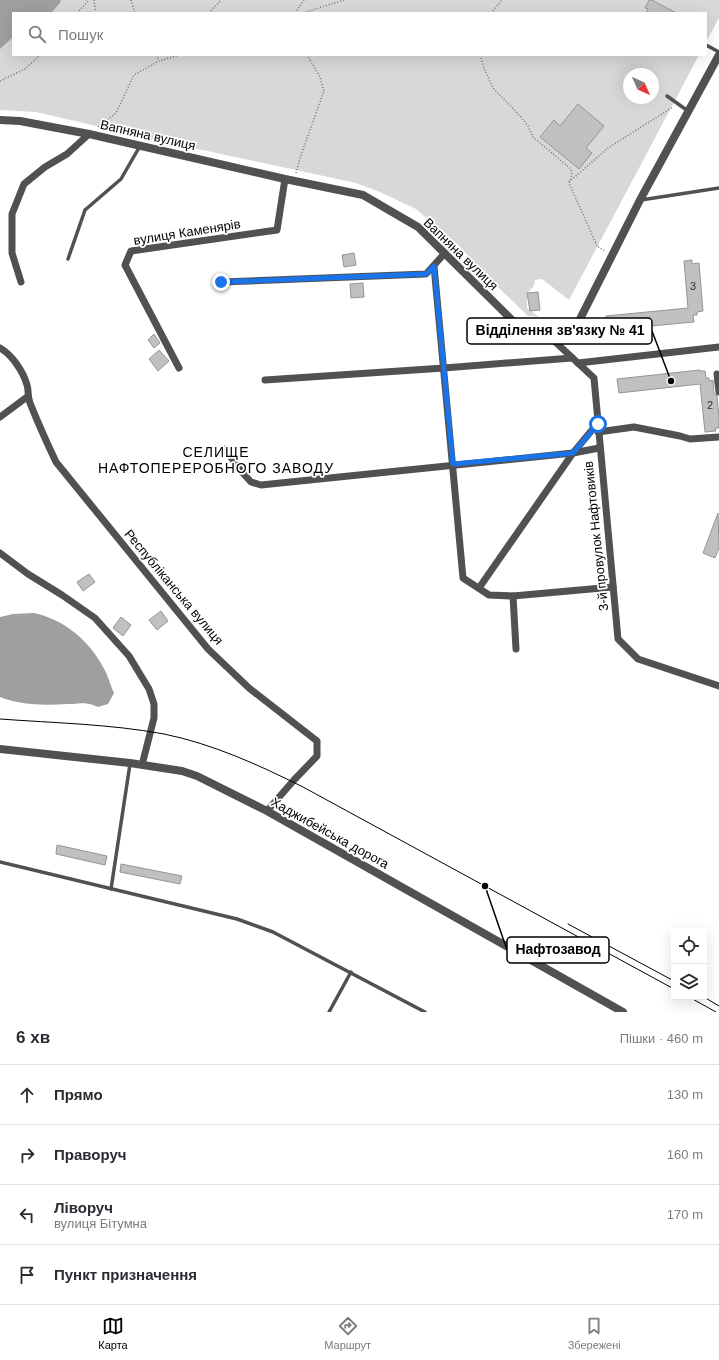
<!DOCTYPE html>
<html lang="uk">
<head>
<meta charset="utf-8">
<style>
	:root { --surface:#fff; --page:#f7f7f7; --text:#2b2b33; --muted:#7c7c81; --line:#e1e1e2; --accent:#000 }
	body { margin:0; font-family:Helvetica,sans-serif; background:var(--page); color:var(--text) }
	.controls { position:absolute; right:12px; bottom:12px; display:grid; overflow:hidden; border-radius:0px; box-shadow:0 4px 16px #0002 }
	.controls button { width:36px; height:36px; display:grid; place-items:center; padding:0; border:0; border-bottom:1px solid var(--line); background:var(--surface); color:var(--text); font:20px sans-serif }
	.compass { position:absolute; left:623px; top:68px; width:36px; height:36px; border-radius:50%; background:var(--surface); box-shadow:0 4px 16px #0002; rotate:135deg }
	.stop { position:absolute; width:12px; height:12px; margin:-9px; border:3px solid #1a73e8; border-radius:50%; background:#fff }
	.stop.end { background:#1a73e8; border-color:#fff; box-shadow:0 1px 4px #0008 }
	.list { margin:0; padding:0; list-style:none }
	h2 { display:flex; justify-content:space-between; align-items:center; height:52px; margin:0; padding:0 16px; font-size:17px }
	h2 small { font-size:13px; font-weight:400; color:var(--muted) }
	.list li { display:grid; grid-template-columns:26px 1fr auto; gap:12px; align-items:center; box-sizing:border-box; height:60px; padding:0 16px; border-top:1px solid var(--line) }
	.list b { display:block; font-size:15px; white-space:nowrap }
	.list p { margin:0; font-size:13px; white-space:nowrap; color:var(--muted) }
	.list em { font-size:13px; font-style:normal; color:var(--muted) }
	.icon { flex:none; width:22px; height:22px; fill:none; stroke:currentColor; stroke-width:2; stroke-linecap:round; stroke-linejoin:round }
	.map { position:relative; flex:none; width:719px; height:1012px; overflow:hidden }
	.search { position:absolute; background:var(--surface); box-shadow:0 4px 16px #0002; left:12px; right:12px; top:12px; height:44px; display:flex; align-items:center; gap:10px; box-sizing:border-box; padding:0 14px; border-radius:0px; color:var(--muted); font-size:15px }
	.sheet { height:292px; background:var(--surface) }
	nav { display:flex; justify-content:space-around; align-items:center; box-sizing:border-box; height:56px; border-top:1px solid var(--line); background:var(--surface); font-size:11px; color:var(--muted) }
	nav a { display:grid; justify-items:center; gap:2px }
	nav .on { color:var(--accent) }
	.map>svg:first-child { display:block }
	.green { fill:#d8d8d8; fill-rule:evenodd }
	.water { fill:#9f9f9f }
	.building { fill:#c0c0c0; stroke:#959595 }
	.lines { fill:none; stroke-linecap:round; stroke-linejoin:round }
	.path { stroke:#737373; stroke-width:1.5; stroke-dasharray:1 2; stroke-linecap:butt }
	.service { stroke:#515151; stroke-width:3.5 }
	.minor { stroke:#515151; stroke-width:7 }
	.tertiary { stroke:#515151; stroke-width:8 }
	.tram { stroke:#000; stroke-width:1 }
	.route { stroke:#1a73e8; stroke-width:5 }
	.labels { text-anchor:middle; dominant-baseline:central; stroke-width:3.5; stroke-linejoin:round; paint-order:stroke }
	.number-label { font-size:11px; fill:#303030 }
	.street-label { font-size:13px; fill:#000; stroke:#fff }
	.neighbourhood-label { font-size:14px; letter-spacing:1px; fill:#000; stroke:#fff }
	.leader { fill:none; stroke:#000; stroke-width:1.5 }
	.callout-dot { fill:#000; stroke:#fff; stroke-width:1.5 }
	.callout { fill:#fff; stroke:#000; stroke-width:1.5 }
	.callout-label { font-size:14px; text-anchor:middle; font-weight:bold; fill:#000 }
</style>
</head>
<body>
<div class="map">
<svg width="719" height="1012" viewBox="0 0 719 1012">
	<rect width="100%" height="100%" fill="#fff"/>
	<!-- green -->
	<path class="green" d="M0,0h719v18l-13,24v-29h-693v42h686l-130,245 -27,-21 -7,1 -1,6 -7,7v15l12,9 -11,-1 -27,-26 -43,-45 -42,-36 -36,-17 -24,-9 -186,-40 -134,-31 -36,-2zM629,74h24v24h-24z"/>
	<!-- water -->
	<g class="water">
		<path d="M0,0h61l-1,3 -9,10h-38v24l-13,12z"/>
		<path d="M34,613c29,6 55,27 69,54 5,8 7,17 11,26l-6,11 -10,3c-13,-6 -17,-3 -30,-3 -23,1 -46,2 -68,-7v-80l13,-3z"/>
	</g>
	<!-- building -->
	<g class="building">
		<path d="M649,0h3l24,13h-30l2,-4 -3,-1z"/>
		<path d="M578,104l26,22 -18,22 6,5 -13,16 -39,-32 14,-17 6,6z"/>
		<path d="M354,253l2,12 -12,2 -2,-12z"/>
		<path d="M692,260v4l7,-1 4,48 -6,1v3h-4l1,7 -87,8 -1,-14 82,-8 -4,-47z"/>
		<path d="M363,283l1,14 -13,1 -1,-14z"/>
		<path d="M538,292l2,18 -10,1 -3,-18z"/>
		<path d="M154,334l6,9 -6,5 -6,-8z"/>
		<path d="M159,350l10,11 -11,10 -9,-12z"/>
		<path d="M700,370v1h5l1,7h3v3l4,-1 1,13 3,3 2,22v10h-4l1,3 -11,1 -5,-48 -81,9 -2,-14z"/>
		<path d="M718,513l1,35 -4,10 -12,-5z"/>
		<path d="M89,574l6,8 -12,9 -6,-9z"/>
		<path d="M161,611l7,10 -11,9 -8,-10z"/>
		<path d="M121,617l10,8 -8,11 -10,-8z"/>
		<path d="M57,845l50,11 -2,9 -49,-11z"/>
		<path d="M121,864l61,12 -2,8 -60,-12z"/>
	</g>
	<g class="lines">
		<!-- path -->
		<g class="path">
			<path d="M94,0l2,13"/>
			<path d="M131,0l4,13"/>
			<path d="M77,13l12,-13"/>
			<path d="M209,13l12,-13"/>
			<path d="M295,13l9,-13"/>
			<path d="M303,13l41,-13"/>
			<path d="M491,13l11,-13"/>
			<path d="M156,55l3,5"/>
			<path d="M480,55l4,13 9,20 28,29 7,9 5,11 38,32 1,6 -3,8 28,63 8,5"/>
			<path d="M0,81l25,-12 15,-14"/>
			<path d="M98,127l18,-14 18,-38 25,-14 20,-6"/>
			<path d="M296,173l4,-15 24,-67 -4,-14 -13,-22"/>
			<path d="M569,182l39,-34 65,-41"/>
		</g>
		<!-- service -->
		<g class="service">
			<path d="M706,45l13,7"/>
			<path d="M667,96l21,15"/>
			<path d="M641,200l78,-12"/>
			<path d="M68,259l17,-49 36,-31 19,-33"/>
			<path d="M0,862l237,57 36,13 152,80"/>
			<path d="M111,889l19,-125"/>
			<path d="M329,1012l22,-40"/>
		</g>
		<!-- minor -->
		<g class="minor">
			<path d="M434,266l29,312 26,17 24,1 100,-9"/>
			<path d="M21,282l-9,-29v-39l12,-30 21,-17 22,-13 22,-20"/>
			<path d="M221,282l205,-8 19,-21"/>
			<path d="M550,337l44,41 24,261 20,20 81,27"/>
			<path d="M0,348c12,7 23,23 27,37 2,6 0,10 3,18 8,20 17,40 26,59l152,187 41,39 68,53v15l-23,24 -27,31"/>
			<path d="M578,363l141,-16"/>
			<path d="M179,368l-54,-103 6,-14 146,-21 8,-51"/>
			<path d="M717,374l2,18"/>
			<path d="M265,380l179,-12 128,-10"/>
			<path d="M0,417l27,-20"/>
			<path d="M598,432l36,-5 46,9 10,3 29,-2"/>
			<path d="M225,449l16,22 10,11 10,3 312,-32 26,-5"/>
			<path d="M0,553l28,21 34,21 33,23 34,38 20,33 5,15v14l-12,47"/>
			<path d="M479,588l94,-135 24,-29"/>
			<path d="M513,596l3,53"/>
		</g>
		<!-- tertiary -->
		<g class="tertiary">
			<path d="M0,120l20,1 69,13 196,45 78,16 55,32 94,93c27,19 40,24 67,1l61,-121 79,-145"/>
			<path d="M0,749l130,14 52,8 15,5 70,35 356,201"/>
		</g>
		<!-- tram -->
		<g class="tram">
			<path d="M0,719c54,4 110,5 164,15 49,10 95,31 139,53l371,202"/>
			<path d="M568,924l106,57"/>
			<path d="M689,997l27,15"/>
			<path d="M704,997l15,9"/>
		</g>
	</g>
	<g class="lines">
		<!-- route -->
		<path class="route" d="M221,282l205,-8 8,-8 19,198 120,-11 25,-29"/>
	</g>
	<g class="labels">
		<!-- number labels -->
		<g class="number-label">
			<text x="693" y="286">3</text>
			<text x="710" y="405">2</text>
		</g>
		<!-- street labels -->
		<g class="street-label">
			<text transform="translate(148 135) rotate(13)">Вапняна вулиця</text>
			<text transform="translate(187 232) rotate(-9)">вулиця Каменярів</text>
			<text transform="translate(461 254) rotate(44)">Вапняна вулиця</text>
			<text transform="translate(596 536) rotate(-96)">3-й провулок Нафтовиків</text>
			<text transform="translate(174 587) rotate(50)">Республіканська вулиця</text>
			<text transform="translate(330 833) rotate(29)">Хаджибейська дорога</text>
		</g>
		<!-- neighbourhood labels -->
		<g class="neighbourhood-label">
			<text x="216" y="452">СЕЛИЩЕ<tspan x="216" dy="16">НАФТОПЕРЕРОБНОГО ЗАВОДУ</tspan></text>
		</g>
	</g>
	<!-- callouts -->
	<path class="leader" d="M671 381L652 331M485 886L507 950"/>
	<g class="callout-dot">
		<circle cx="671" cy="381" r="4"/>
		<circle cx="485" cy="886" r="4"/>
	</g>
	<g class="callout">
		<rect x="467" y="318" width="185" height="26" rx="4"/>
		<rect x="507" y="937" width="102" height="26" rx="4"/>
	</g>
	<g class="callout-label">
		<text x="560" y="335">Відділення зв'язку № 41</text>
		<text x="558" y="954">Нафтозавод</text>
	</g>
</svg>
<div class="controls">
<button><svg class="icon" aria-label="locate" viewBox="0 0 24 24"><circle cx="12" cy="12" r="6"/><path d="M12 2v4M12 18v4M2 12h4M18 12h4"/></svg></button>
<button><svg class="icon" aria-label="layers" viewBox="0 0 24 24"><path d="M12 4l9 5-9 5-9-5zM3 14l9 5 9-5"/></svg></button>
</div>
<svg class="compass" viewBox="-18 -18 36 36"><path d="M0-13l5 13h-10z" fill="#e53935"/><path d="M0 13l5-13h-10z" fill="#7c7c81"/></svg>
<div class="stop" style="left:598px;top:424px"></div>
<div class="stop end" style="left:221px;top:282px"></div>
<div class="search"><svg class="icon" aria-label="search" viewBox="0 0 24 24"><circle cx="10" cy="10" r="6"/><path d="M15 15l6 6"/></svg>Пошук</div>
</div>
<section class="sheet">
<h2>6 хв<small>Пішки · 460 m</small></h2>
<ul class="list">
<li><svg class="icon" aria-label="ahead" viewBox="0 0 24 24"><path d="M12 20V5M6 11l6-6 6 6"/></svg><div><b>Прямо</b></div><em>130 m</em></li>
<li><svg class="icon" aria-label="right" viewBox="0 0 24 24"><path d="M7 20v-9h11M14 6l5 5-5 5"/></svg><div><b>Праворуч</b></div><em>160 m</em></li>
<li><svg class="icon" aria-label="left" viewBox="0 0 24 24"><path d="M17 20v-9H6M10 6l-5 5 5 5"/></svg><div><b>Ліворуч</b><p>вулиця Бітумна</p></div><em>170 m</em></li>
<li><svg class="icon" aria-label="arrive" viewBox="0 0 24 24"><path d="M6 21V4h12l-3 4 3 4H6"/></svg><div><b>Пункт призначення</b></div></li>
</ul>
</section>
<nav>
<a class="on"><svg class="icon" aria-label="map" viewBox="0 0 24 24"><path d="M3 6l6-2 6 2 6-2v14l-6 2-6-2-6 2zM9 4v14M15 6v14"/></svg>Карта</a>
<a><svg class="icon" aria-label="directions" viewBox="0 0 24 24"><path d="M12 3l9 9-9 9-9-9zM9 14v-3h6M13 9l2 2-2 2"/></svg>Маршрут</a>
<a><svg class="icon" aria-label="saved" viewBox="0 0 24 24"><path d="M7 4h10v16l-5-4-5 4z"/></svg>Збережені</a>
</nav>
</body>
</html>
